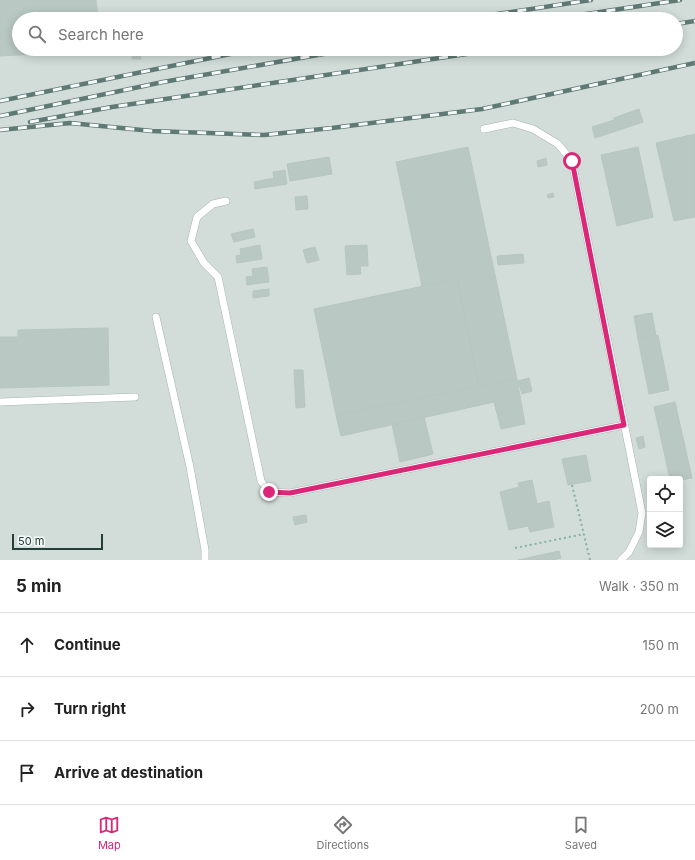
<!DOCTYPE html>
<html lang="en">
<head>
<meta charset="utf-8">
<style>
	:root { --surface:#fff; --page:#f2f2f2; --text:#222; --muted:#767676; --line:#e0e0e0; --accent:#db2777 }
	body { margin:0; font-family:Inter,sans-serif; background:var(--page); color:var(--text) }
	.controls { position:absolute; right:12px; bottom:12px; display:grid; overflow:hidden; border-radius:4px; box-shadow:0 2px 10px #0003 }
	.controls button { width:36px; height:36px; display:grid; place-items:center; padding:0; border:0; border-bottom:1px solid var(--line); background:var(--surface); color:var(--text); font:20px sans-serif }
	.scale { position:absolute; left:12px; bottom:10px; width:91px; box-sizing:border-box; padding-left:4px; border:2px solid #243e39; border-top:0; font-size:11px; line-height:14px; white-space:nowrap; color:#243e39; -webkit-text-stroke:3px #f5f9f7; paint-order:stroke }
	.stop { position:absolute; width:12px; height:12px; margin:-9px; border:3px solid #db2777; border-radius:50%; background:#fff }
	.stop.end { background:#db2777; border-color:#fff; box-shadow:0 1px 4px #0008 }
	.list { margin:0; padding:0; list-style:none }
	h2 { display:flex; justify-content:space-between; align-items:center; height:52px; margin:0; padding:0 16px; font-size:17px }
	h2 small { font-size:13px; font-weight:400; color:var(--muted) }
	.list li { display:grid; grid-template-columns:26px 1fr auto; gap:12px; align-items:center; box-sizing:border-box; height:64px; padding:0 16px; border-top:1px solid var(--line) }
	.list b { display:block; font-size:15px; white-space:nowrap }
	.list em { font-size:13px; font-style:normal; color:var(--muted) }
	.icon { flex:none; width:22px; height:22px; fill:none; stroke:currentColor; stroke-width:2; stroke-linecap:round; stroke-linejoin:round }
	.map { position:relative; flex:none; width:695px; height:560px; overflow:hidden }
	.search { position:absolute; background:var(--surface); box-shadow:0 2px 10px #0003; left:12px; right:12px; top:12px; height:44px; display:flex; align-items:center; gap:10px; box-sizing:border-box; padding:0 14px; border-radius:22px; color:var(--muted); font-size:15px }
	.sheet { height:244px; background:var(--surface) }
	nav { display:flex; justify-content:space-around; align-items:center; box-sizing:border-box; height:56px; border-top:1px solid var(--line); background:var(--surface); font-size:11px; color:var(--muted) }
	nav a { display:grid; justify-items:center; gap:2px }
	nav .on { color:var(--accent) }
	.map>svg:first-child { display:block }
	.built { fill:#d2ddd9; fill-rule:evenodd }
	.building { fill:#b9c8c3; stroke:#b7c6c1 }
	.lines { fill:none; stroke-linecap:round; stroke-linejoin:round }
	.lane-casing { stroke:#a7b5b1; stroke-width:8 }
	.path { stroke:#86afa5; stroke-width:2; stroke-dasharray:2 3; stroke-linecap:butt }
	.lane { stroke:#fff; stroke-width:7 }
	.rail-casing { stroke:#5f7974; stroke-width:4.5 }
	.rail { stroke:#f5f9f7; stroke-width:3; stroke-dasharray:9; stroke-linecap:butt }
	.route { stroke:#db2777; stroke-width:5 }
</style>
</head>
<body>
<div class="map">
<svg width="695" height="560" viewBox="0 0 695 560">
	<rect width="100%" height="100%" fill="#e4edea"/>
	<!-- built -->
	<path class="built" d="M0,0h695v560h-695zM19,19h657v30h-657zM650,479h30v66h-30z"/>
	<!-- building -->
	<g class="building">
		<path d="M0,0h96l2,19h-79v30h69v2l-88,5z"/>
		<path d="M132,54h8l1,5h-9z"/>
		<path d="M639,109l4,13 -48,16 -3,-11 22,-7v-2z"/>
		<path d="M695,134v83l-21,4 -18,-78z"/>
		<path d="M468,147l49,232 -38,8 -22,-108 -35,7 -26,-124z"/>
		<path d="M638,147l15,70 -36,9 -16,-71z"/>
		<path d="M329,157l3,17 -42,7 -3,-17z"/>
		<path d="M546,158l1,7 -9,2 -1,-6z"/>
		<path d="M285,170l2,14 -32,5 -1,-7 20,-4 -1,-6z"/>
		<path d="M553,193l1,4 -6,1 -1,-3z"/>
		<path d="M307,196l1,13 -12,1 -1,-13z"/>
		<path d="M253,229l2,8 -21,5 -3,-8z"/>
		<path d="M260,245l2,14 -25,4 -1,-7 5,-1 -1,-6z"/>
		<path d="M367,245l1,21h-8l1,8 -14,1 -2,-29z"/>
		<path d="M315,247l4,13 -12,3 -4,-13z"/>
		<path d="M523,254l1,9 -26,2 -1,-9z"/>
		<path d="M267,267l2,15 -22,3 -1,-8 7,-1 -1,-7z"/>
		<path d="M457,279l22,108 -143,28 -22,-106z"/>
		<path d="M269,289v7l-16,2v-7z"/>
		<path d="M652,313l4,23 -18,3 -4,-23z"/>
		<path d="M108,328l1,57 -109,3v-51h18v-7z"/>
		<path d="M658,335l11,55 -20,4 -11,-55z"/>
		<path d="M294,370h9l2,37 -9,1z"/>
		<path d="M529,378l3,13 -10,3 -4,-13z"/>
		<path d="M517,379l8,45 -24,5 -7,-27 -153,34 -5,-21z"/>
		<path d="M675,402l17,76 -12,2v-1h-10l-16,-72z"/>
		<path d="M424,417l9,37 -33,8 -8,-38z"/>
		<path d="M643,436l2,11 -6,2 -3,-11z"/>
		<path d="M586,455l5,26 -23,4 -6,-26z"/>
		<path d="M532,480l5,24 12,-3 5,26 -24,5 -2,-6 -19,4 -9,-38 19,-5 -1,-4z"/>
		<path d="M306,515l1,7 -12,3 -2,-8z"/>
		<path d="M559,551l2,7 -8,2h-35z"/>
	</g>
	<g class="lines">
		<defs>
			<g id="lane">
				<path d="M484,129l29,-6 20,6 25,15 14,17 70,352 -3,19 -10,20 -8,8"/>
				<path d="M226,201l-13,3 -16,13 -6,24 13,22 14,14 43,204 8,11 21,1 334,-68"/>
				<path d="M156,317l34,150 15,83v10"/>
				<path d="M0,402l135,-5"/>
			</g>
		</defs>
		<!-- lane casing -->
		<use href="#lane" class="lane-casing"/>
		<!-- path -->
		<g class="path">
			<path d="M572,485l18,75"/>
			<path d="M515,548l69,-14"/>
		</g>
		<!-- lane -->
		<use href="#lane" class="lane"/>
		<defs>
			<g id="rail">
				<path d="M464,19l127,-19"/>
				<path d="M553,19l127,-19"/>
				<path d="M676,24l19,-3"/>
				<path d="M0,101l235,-48 25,-4"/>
				<path d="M0,116l163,-34 189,-33"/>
				<path d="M30,122l82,-15 388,-58"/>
				<path d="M0,130l70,-7 82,8 112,4 68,-7 150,-19 213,-46"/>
			</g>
		</defs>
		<!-- rail casing -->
		<use href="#rail" class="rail-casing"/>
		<!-- rail -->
		<use href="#rail" class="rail"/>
	</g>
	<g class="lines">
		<!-- route -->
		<path class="route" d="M269,492l21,1 334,-68 -52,-264"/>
	</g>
</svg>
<div class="controls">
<button><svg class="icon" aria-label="locate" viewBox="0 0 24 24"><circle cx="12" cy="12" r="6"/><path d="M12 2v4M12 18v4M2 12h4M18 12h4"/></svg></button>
<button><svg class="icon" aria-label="layers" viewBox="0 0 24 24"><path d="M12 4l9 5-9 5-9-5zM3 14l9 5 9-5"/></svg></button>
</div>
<div class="scale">50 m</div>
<div class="stop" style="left:572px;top:161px"></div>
<div class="stop end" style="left:269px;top:492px"></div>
<div class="search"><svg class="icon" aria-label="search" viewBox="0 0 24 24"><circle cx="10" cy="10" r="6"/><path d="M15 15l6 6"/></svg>Search here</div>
</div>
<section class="sheet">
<h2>5 min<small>Walk · 350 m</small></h2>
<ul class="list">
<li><svg class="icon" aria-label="ahead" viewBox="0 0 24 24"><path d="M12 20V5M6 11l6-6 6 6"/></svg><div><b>Continue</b></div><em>150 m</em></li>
<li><svg class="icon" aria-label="right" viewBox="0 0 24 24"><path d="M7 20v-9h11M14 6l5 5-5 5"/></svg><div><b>Turn right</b></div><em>200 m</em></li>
<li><svg class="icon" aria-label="arrive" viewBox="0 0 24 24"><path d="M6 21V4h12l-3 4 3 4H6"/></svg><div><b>Arrive at destination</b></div></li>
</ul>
</section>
<nav>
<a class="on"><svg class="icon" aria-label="map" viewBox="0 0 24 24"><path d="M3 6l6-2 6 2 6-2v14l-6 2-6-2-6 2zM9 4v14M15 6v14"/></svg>Map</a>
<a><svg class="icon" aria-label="directions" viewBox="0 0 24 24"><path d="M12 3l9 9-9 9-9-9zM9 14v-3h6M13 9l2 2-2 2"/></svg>Directions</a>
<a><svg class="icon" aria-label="saved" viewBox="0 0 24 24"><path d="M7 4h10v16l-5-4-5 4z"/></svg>Saved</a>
</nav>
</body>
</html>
